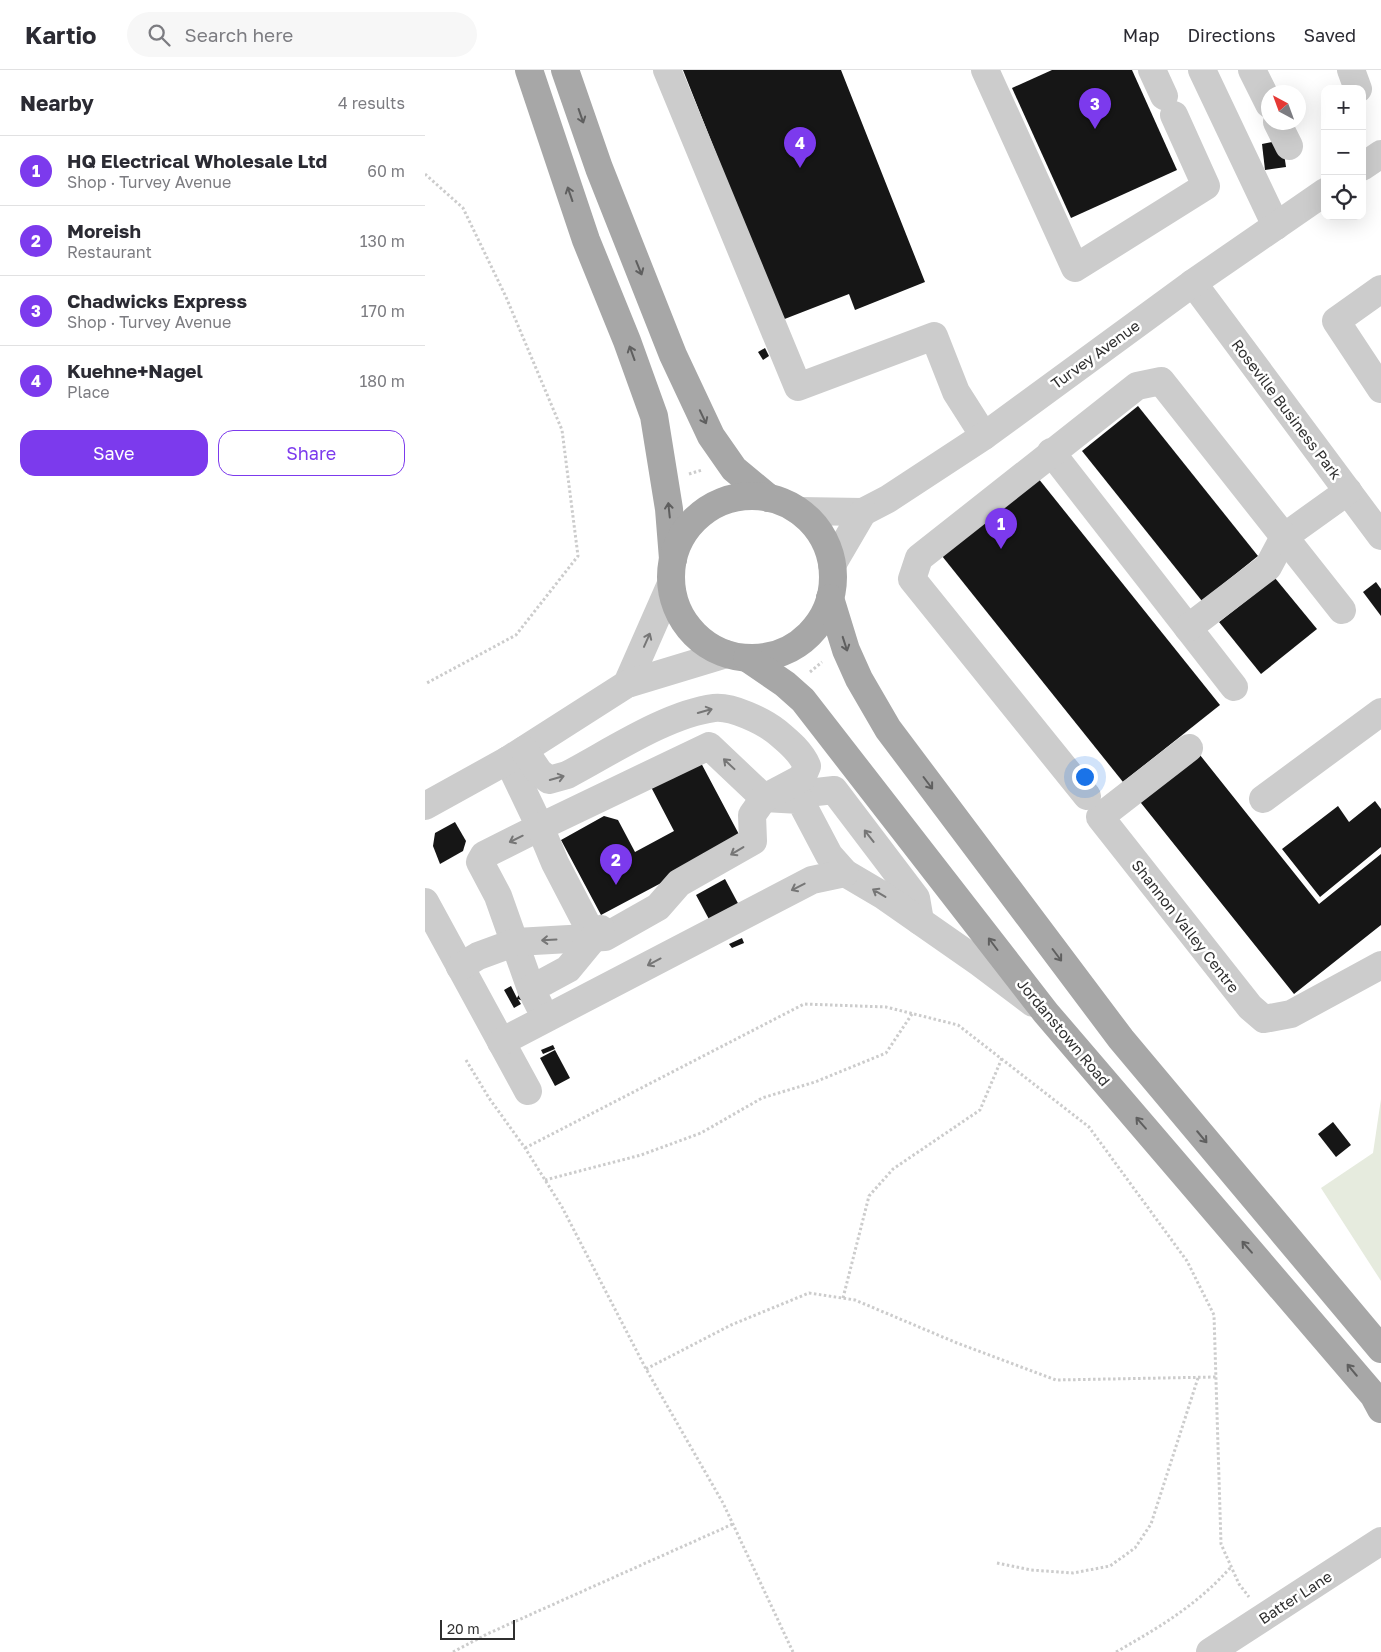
<!DOCTYPE html>
<html lang="en">
<head>
<meta charset="utf-8">
<style>
	:root { --surface:#fff; --page:#f7f7f7; --text:#2b2b33; --muted:#7c7c81; --line:#e1e1e2; --accent:#7c3aed }
	body { margin:0; font-family:"Golos Text",sans-serif; background:var(--page); color:var(--text) }
	.controls { position:absolute; right:15px; top:15px; display:grid; overflow:hidden; border-radius:10px; box-shadow:0 5px 20px #0002 }
	.controls button { width:45px; height:45px; display:grid; place-items:center; padding:0; border:0; border-bottom:1px solid var(--line); background:var(--surface); color:var(--text); font:25px sans-serif }
	.compass { position:absolute; left:836px; top:15px; width:45px; height:45px; border-radius:50%; background:var(--surface); box-shadow:0 5px 20px #0002; rotate:319deg }
	.scale { position:absolute; left:15px; bottom:12px; width:75px; box-sizing:border-box; padding-left:5px; border:2px solid #2f2f2f; border-top:0; font-size:14px; line-height:18px; white-space:nowrap; color:#2f2f2f; -webkit-text-stroke:4px #fff; paint-order:stroke }
	.you { position:absolute; left:659px; top:706px; width:18px; height:18px; margin:-12px; border:4px solid #fff; border-radius:50%; background:#1a73e8; box-shadow:0 0 0 8px #1a73e833 }
	.badge { display:grid; place-items:center; width:32px; height:32px; border-radius:50%; background:var(--accent); color:#fff; font-size:16px; font-weight:700 }
	.pin { position:absolute; translate:-50% -41px; filter:drop-shadow(0 1px 2px #0008) }
	.pin::after { content:''; position:absolute; top:26px; width:18px; height:15px; background:inherit; clip-path:polygon(0 0,100% 0,50% 100%) }
	.list { margin:0; padding:0; list-style:none }
	h2 { display:flex; justify-content:space-between; align-items:center; height:65px; margin:0; padding:0 20px; font-size:21px }
	h2 small { font-size:16px; font-weight:400; color:var(--muted) }
	.list li { display:grid; grid-template-columns:32px 1fr auto; gap:15px; align-items:center; box-sizing:border-box; height:70px; padding:0 20px; border-top:1px solid var(--line) }
	.list b { display:block; font-size:19px; white-space:nowrap }
	.list p { margin:0; font-size:16px; white-space:nowrap; color:var(--muted) }
	.list em { font-size:16px; font-style:normal; color:var(--muted) }
	.actions { display:flex; gap:10px; padding:15px 20px }
	.actions a { flex:1; padding:11px 0; border:1px solid var(--accent); border-radius:15px; text-align:center; font-size:18px; color:var(--accent) }
	.actions .main { background:var(--accent); color:#fff }
	.icon { flex:none; width:28px; height:28px; fill:none; stroke:currentColor; stroke-width:2; stroke-linecap:round; stroke-linejoin:round }
	.map { position:relative; flex:none; width:956px; height:1582px; overflow:hidden }
	header { display:flex; align-items:center; gap:30px; box-sizing:border-box; height:70px; padding:0 25px; background:var(--surface); border-bottom:1px solid var(--line) }
	header strong { font-size:24px }
	nav { display:flex; gap:28px; margin-inline-start:auto; font-size:18px }
	.search { width:350px; height:45px; background:var(--page); display:flex; align-items:center; gap:12px; box-sizing:border-box; padding:0 18px; border-radius:28px; color:var(--muted); font-size:19px }
	main { display:flex }
	aside { flex:1; background:var(--surface) }
	.map>svg:first-child { display:block }
	.green { fill:#e6ebde }
	.building { fill:#161616 }
	.lines { fill:none; stroke-linecap:round; stroke-linejoin:round }
	.path { stroke:#ccc; stroke-width:3; stroke-dasharray:2.5 2.5; stroke-linecap:butt }
	.minor { stroke:#ccc; stroke-width:28 }
	.major { stroke:#a7a7a7; stroke-width:28 }
	.oneway { stroke:#5f5f5f }
	.oneway2 { stroke:#767676 }
	.labels { text-anchor:middle; dominant-baseline:central; stroke-width:5; stroke-linejoin:round; paint-order:stroke }
	.street-label { font-size:15px; fill:#2f2f2f; stroke:#fff }
</style>
</head>
<body>
<header>
<strong>Kartio</strong>
<div class="search"><svg class="icon" aria-label="search" viewBox="0 0 24 24"><circle cx="10" cy="10" r="6"/><path d="M15 15l6 6"/></svg>Search here</div>
<nav><a>Map</a><a>Directions</a><a>Saved</a></nav>
</header>
<main>
<aside>
<h2>Nearby<small>4 results</small></h2>
<ul class="list">
<li><span class="badge">1</span><div><b>HQ Electrical Wholesale Ltd</b><p>Shop · Turvey Avenue</p></div><em>60 m</em></li>
<li><span class="badge">2</span><div><b>Moreish</b><p>Restaurant</p></div><em>130 m</em></li>
<li><span class="badge">3</span><div><b>Chadwicks Express</b><p>Shop · Turvey Avenue</p></div><em>170 m</em></li>
<li><span class="badge">4</span><div><b>Kuehne+Nagel</b><p>Place</p></div><em>180 m</em></li>
</ul>
<div class="actions"><a class="main">Save</a><a>Share</a></div>
</aside>
<div class="map">
<svg width="956" height="1582" viewBox="0 0 956 1582">
	<rect width="100%" height="100%" fill="#fff"/>
	<!-- green -->
	<path class="green" d="M956,1029v182l-60,-93 52,-35z"/>
	<!-- building -->
	<g class="building">
		<path d="M258,0h158l84,212 -70,28 -6,-16 -67,26z"/>
		<path d="M627,0h80l45,100 -106,48 -59,-130z"/>
		<path d="M857,70l4,27 -21,3 -3,-26z"/>
		<path d="M340,278l4,8 -6,4 -5,-8z"/>
		<path d="M713,336l120,150 -56,45 -120,-150z"/>
		<path d="M613,408l182,227 -97,77 -181,-226z"/>
		<path d="M850,508l42,51 -56,45 -42,-52z"/>
		<path d="M951,512l5,7v27l-18,-24z"/>
		<path d="M771,680l123,154 62,-50v71l-87,69 -157,-196z"/>
		<path d="M275,691l42,79 -141,75 -40,-75 43,-24 14,4 17,32 39,-21 -23,-44z"/>
		<path d="M950,731l6,8v38l-61,50 -38,-48 56,-43 11,16z"/>
		<path d="M30,752l11,19 -3,10 -23,13 -7,-18 2,-13z"/>
		<path d="M300,809l15,28 -29,16 -15,-28z"/>
		<path d="M317,868l2,5 -12,5 -3,-4z"/>
		<path d="M86,916l6,12 3,-6 3,9 -5,-2 3,5 -7,4 -10,-18z"/>
		<path d="M128,975l2,4 -12,5 -2,-4z"/>
		<path d="M130,980l15,28 -15,8 -15,-28z"/>
		<path d="M908,1052l18,23 -15,12 -18,-23z"/>
	</g>
	<g class="lines">
		<!-- path -->
		<g class="path">
			<path d="M0,104l38,34 43,89 56,133 16,126 -62,79 -91,49"/>
			<path d="M264,404l13,-4"/>
			<path d="M385,602l12,-10"/>
			<path d="M41,990l23,38 36,50 37,59 84,162 77,134 70,149"/>
			<path d="M100,1078l279,-144 82,3 72,18 131,102 98,134 27,54 7,229 18,40 10,13"/>
			<path d="M120,1110l96,-25 60,-22 61,-35 53,-16 71,-29 26,-39"/>
			<path d="M418,1228l26,-102 24,-27 87,-59 22,-52"/>
			<path d="M221,1299l85,-44 78,-32 46,7 102,43 99,37 160,-3"/>
			<path d="M572,1493l34,7 42,3 37,-7 25,-18 16,-24 47,-146"/>
			<path d="M28,1582l34,-18 246,-110"/>
			<path d="M691,1582c44,-25 81,-47 115,-85"/>
		</g>
		<!-- minor -->
		<g class="minor">
			<path d="M242,0l131,317 136,-51 22,56 28,44"/>
			<path d="M560,0l90,198 131,-82 -32,-71"/>
			<path d="M727,0l12,26"/>
			<path d="M777,0l74,156"/>
			<path d="M827,0l17,34"/>
			<path d="M926,0l7,19"/>
			<path d="M852,52l12,24"/>
			<path d="M937,97l19,-13"/>
			<path d="M768,213l188,253"/>
			<path d="M956,219l-45,32 45,68"/>
			<path d="M626,382l183,235"/>
			<path d="M374,441l64,1 25,-13 96,-63 209,-153 132,-91"/>
			<path d="M407,495l31,-53"/>
			<path d="M763,558l80,-61 16,-30 64,-46"/>
			<path d="M202,614l44,-100"/>
			<path d="M764,678l-89,69 150,190 14,12 27,-5 90,-49"/>
			<path d="M83,690l32,67 -56,28 -4,7 18,34 33,93"/>
			<path d="M356,726l53,-6 82,108 4,23"/>
			<path d="M662,726l-175,-217 7,-21 218,-172 24,-5 181,229"/>
			<path d="M838,729l118,-87"/>
			<path d="M0,736l83,-46 119,-76 99,-30"/>
			<path d="M0,832l103,189"/>
			<path d="M169,868l-39,-75 -15,-36 169,-81 55,52 36,2 29,55 16,18 39,23 96,67 53,40"/>
			<path d="M35,897l18,-11 38,-14 89,-5 53,-30 21,-24 74,-42 -1,-26 12,-17 38,-20 5,-12c-6,-14 -18,-24 -30,-34 -14,-11 -45,-26 -63,-24 -47,6 -105,45 -147,67l-18,5 -10,-8 -15,-22"/>
			<path d="M114,935l-8,-16 37,-20 33,-40"/>
			<path d="M76,972l311,-162 33,-7"/>
			<path d="M785,1582l171,-111"/>
		</g>
		<!-- major -->
		<g class="major">
			<path d="M104,0l57,170 41,101 27,75 15,93 4,50"/>
			<path d="M140,0l34,98 74,187 38,81 23,33 35,29"/>
			<circle cx="327" cy="507" r="81"/>
			<path d="M405,528l16,52 13,29 29,50 233,310 260,310"/>
			<path d="M322,588l38,26 18,16 243,313 328,383 7,13"/>
		</g>
	</g>
	<!-- one-way arrows -->
	<defs><path id="oneway-shaft" d="M-6 0H5M1.5-3L5.5 0L1.5 3" fill="none" stroke-width="1.6" stroke-linecap="round" stroke-linejoin="round" transform="scale(1.25)"/></defs>
	<g class="oneway">
		<use href="#oneway-shaft" transform="translate(156 46) rotate(71)"/>
		<use href="#oneway-shaft" transform="translate(145 124) rotate(-109)"/>
		<use href="#oneway-shaft" transform="translate(214 198) rotate(68)"/>
		<use href="#oneway-shaft" transform="translate(207 283) rotate(-110)"/>
		<use href="#oneway-shaft" transform="translate(278 347) rotate(65)"/>
		<use href="#oneway-shaft" transform="translate(244 440) rotate(-96)"/>
		<use href="#oneway-shaft" transform="translate(420 574) rotate(72)"/>
		<use href="#oneway-shaft" transform="translate(503 713) rotate(53)"/>
		<use href="#oneway-shaft" transform="translate(568 874) rotate(-127)"/>
		<use href="#oneway-shaft" transform="translate(632 885) rotate(53)"/>
		<use href="#oneway-shaft" transform="translate(716 1053) rotate(-131)"/>
		<use href="#oneway-shaft" transform="translate(777 1067) rotate(50)"/>
		<use href="#oneway-shaft" transform="translate(822 1177) rotate(-131)"/>
		<use href="#oneway-shaft" transform="translate(927 1300) rotate(-130)"/>
	</g>
	<g class="oneway2">
		<use href="#oneway-shaft" transform="translate(222 570) rotate(-66)"/>
		<use href="#oneway-shaft" transform="translate(280 641) rotate(-16)"/>
		<use href="#oneway-shaft" transform="translate(304 694) rotate(-137)"/>
		<use href="#oneway-shaft" transform="translate(132 708) rotate(-16)"/>
		<use href="#oneway-shaft" transform="translate(444 766) rotate(-128)"/>
		<use href="#oneway-shaft" transform="translate(91 769) rotate(154)"/>
		<use href="#oneway-shaft" transform="translate(312 781) rotate(149)"/>
		<use href="#oneway-shaft" transform="translate(373 817) rotate(153)"/>
		<use href="#oneway-shaft" transform="translate(454 823) rotate(-149)"/>
		<use href="#oneway-shaft" transform="translate(124 870) rotate(177)"/>
		<use href="#oneway-shaft" transform="translate(229 892) rotate(152)"/>
	</g>
	<g class="labels">
		<!-- street labels -->
		<g class="street-label">
			<text transform="translate(670 284) rotate(-36)">Turvey Avenue</text>
			<text transform="translate(862 339) rotate(53)">Roseville Business Park</text>
			<text transform="translate(761 856) rotate(52)">Shannon Valley Centre</text>
			<text transform="translate(639 962) rotate(50)">Jordanstown Road</text>
			<text transform="translate(870 1527) rotate(-33)">Batter Lane</text>
		</g>
	</g>
</svg>
<div class="controls">
<button>+</button>
<button>−</button>
<button><svg class="icon" aria-label="locate" viewBox="0 0 24 24"><circle cx="12" cy="12" r="6"/><path d="M12 2v4M12 18v4M2 12h4M18 12h4"/></svg></button>
</div>
<svg class="compass" viewBox="-18 -18 36 36"><path d="M0-13l5 13h-10z" fill="#e53935"/><path d="M0 13l5-13h-10z" fill="#7c7c81"/></svg>
<div class="scale">20 m</div>
<div class="you"></div>
<div class="pin badge" style="left:576px;top:479px">1</div>
<div class="pin badge" style="left:191px;top:815px">2</div>
<div class="pin badge" style="left:670px;top:59px">3</div>
<div class="pin badge" style="left:375px;top:98px">4</div>
</div>
</main>
</body>
</html>
